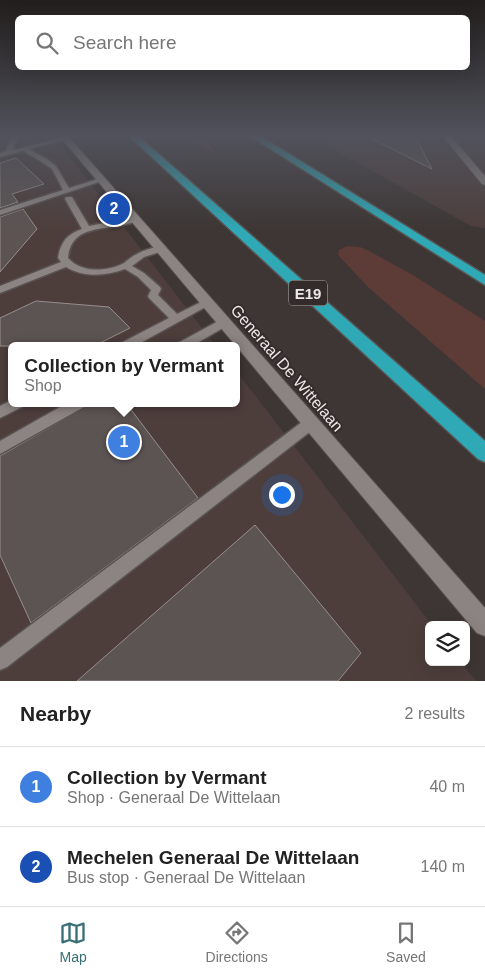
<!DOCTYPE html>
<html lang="en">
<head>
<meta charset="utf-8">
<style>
	:root { --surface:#fff; --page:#f6f6f6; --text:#222; --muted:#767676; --line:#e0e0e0; --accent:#386e74 }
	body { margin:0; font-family:Helvetica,sans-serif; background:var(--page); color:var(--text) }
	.controls { position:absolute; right:15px; bottom:15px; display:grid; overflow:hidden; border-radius:8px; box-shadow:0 5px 20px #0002 }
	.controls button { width:45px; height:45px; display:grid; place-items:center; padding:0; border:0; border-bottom:1px solid var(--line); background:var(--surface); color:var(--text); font:25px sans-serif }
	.you { position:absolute; left:281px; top:494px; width:18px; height:18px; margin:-12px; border:4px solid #fff; border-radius:50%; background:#1a73e8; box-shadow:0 0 0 8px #1a73e833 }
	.badge { display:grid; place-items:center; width:32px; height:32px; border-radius:50%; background:var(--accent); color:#fff; font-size:16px; font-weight:700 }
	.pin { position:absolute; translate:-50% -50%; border:2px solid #fff; box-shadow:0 1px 5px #0006 }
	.popup { position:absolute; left:8px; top:342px; width:232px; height:65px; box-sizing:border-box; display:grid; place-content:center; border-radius:8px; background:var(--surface); filter:drop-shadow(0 1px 4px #0005); font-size:16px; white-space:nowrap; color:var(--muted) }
	.popup b { font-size:19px; color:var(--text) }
	.popup::after { content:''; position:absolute; left:50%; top:100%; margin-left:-10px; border:10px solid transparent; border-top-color:var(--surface) }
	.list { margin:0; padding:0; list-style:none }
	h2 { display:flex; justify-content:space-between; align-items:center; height:65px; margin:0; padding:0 20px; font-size:21px }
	h2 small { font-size:16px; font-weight:400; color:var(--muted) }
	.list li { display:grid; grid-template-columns:32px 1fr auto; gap:15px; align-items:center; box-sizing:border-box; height:80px; padding:0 20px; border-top:1px solid var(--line) }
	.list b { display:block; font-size:19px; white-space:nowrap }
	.list p { margin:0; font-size:16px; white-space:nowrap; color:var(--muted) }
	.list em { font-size:16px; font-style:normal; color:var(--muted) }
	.icon { flex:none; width:28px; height:28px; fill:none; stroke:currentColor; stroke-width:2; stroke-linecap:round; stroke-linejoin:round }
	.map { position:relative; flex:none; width:485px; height:681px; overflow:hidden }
	.search { position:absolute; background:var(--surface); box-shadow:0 5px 20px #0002; left:15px; right:15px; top:15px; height:55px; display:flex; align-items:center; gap:12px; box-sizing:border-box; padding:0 18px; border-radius:8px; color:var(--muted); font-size:19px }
	.sheet { height:225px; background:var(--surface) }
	nav { display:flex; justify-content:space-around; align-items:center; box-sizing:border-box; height:70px; border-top:1px solid var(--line); background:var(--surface); font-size:14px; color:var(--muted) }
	nav a { display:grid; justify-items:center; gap:2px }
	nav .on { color:var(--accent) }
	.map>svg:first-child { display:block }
	.built { fill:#4d3e3c }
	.green { fill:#5d3b36 }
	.building { fill:#5c5452; stroke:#978e8d }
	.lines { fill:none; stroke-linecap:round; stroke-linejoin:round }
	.service-casing { stroke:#585251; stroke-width:3 }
	.minor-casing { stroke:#585251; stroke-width:2 }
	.motorway-casing { stroke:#585251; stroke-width:3 }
	.service { fill:#8c8482; fill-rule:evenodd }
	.minor { fill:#8c8482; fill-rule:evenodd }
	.motorway { fill:#2fa9b6; fill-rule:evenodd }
	.labels { text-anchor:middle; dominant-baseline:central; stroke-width:4; stroke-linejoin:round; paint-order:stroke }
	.shield { fill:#332c2a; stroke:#b5b0af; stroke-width:1 }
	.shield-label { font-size:15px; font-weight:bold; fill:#ede8e8 }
	.street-label { font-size:16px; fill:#ede8e8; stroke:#332c2a }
</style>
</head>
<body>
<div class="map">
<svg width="485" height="681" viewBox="0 0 485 681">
	<rect width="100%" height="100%" fill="#3d3634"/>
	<!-- built -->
	<g class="built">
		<path d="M0,134h52l164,212h-204v57h224l1,-31 195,253h-3v37h32l15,19h-476z"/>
		<path d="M306,134h179v94l-14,-2z"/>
	</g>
	<!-- green -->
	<g class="green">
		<path d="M173,134h29l15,20z"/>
		<path d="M347,246l13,1 9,4 44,24 72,46v68l-117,-102 -30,-32 1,-5z"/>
	</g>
	<!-- building -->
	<g class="building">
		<path d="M362,134h52l18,35z"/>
		<path d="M16,158l28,26 -32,10 6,8 -18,6v-45z"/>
		<path d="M23,209l14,20 -37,43v-55z"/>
		<path d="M36,301l73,6 21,21 -36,18h-94v-28z"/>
		<path d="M92,403h34l72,95 -167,125 -31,-68v-99z"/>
		<path d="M255,525l106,128 -23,28h-261z"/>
	</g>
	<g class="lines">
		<defs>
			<g id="service">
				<path d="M12,134h6l-5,16 54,-13v2l-38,10 18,10 9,7 13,22 32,-10 4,2 -105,35v-5l63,-20 -11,-21 -10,-7 -19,-11 -23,6v-4l6,-2z"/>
				<path d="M66,197h6l17,29 46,-9 4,2c-21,15 -67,-1 -71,39 13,15 39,14 56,5 4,-3 8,-7 13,-9 7,-4 15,-6 23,-8l3,1v4l-19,6 -12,9 12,7 16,14 1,2 -3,6 19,19 30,-15 4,1 1,2 -1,2 -76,42h-16l2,-3 48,-25 -20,-20 -1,-2 3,-6 -13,-13 -13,-8c-20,7 -41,9 -59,-2l-66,26v-7l61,-24 -3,-4c2,-15 9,-24 24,-29l-17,-30z"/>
				<path d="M224,318l4,1 1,3 -1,3 -36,21h-16l2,-3z"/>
				<path d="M12,400v3h11l-1,4 -22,11v-12z"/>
				<path d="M67,403h18l-1,4 -84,47v-13z"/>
				<path d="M311,417l5,2 2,4 -2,4 -309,240 -7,3v-22l306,-229z"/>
			</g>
			<g id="minor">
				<path d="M58,134h8l419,474v28l-8,-3z"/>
				<path d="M441,134h8l36,42v9l-3,-1z"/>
			</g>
			<g id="motorway">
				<path d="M127,134h9l349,307v21l-7,-3z"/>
				<path d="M247,134h10l228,141v10z"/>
			</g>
		</defs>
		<!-- service casing -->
		<use href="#service" class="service-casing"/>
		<!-- minor casing -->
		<use href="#minor" class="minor-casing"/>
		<!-- motorway casing -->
		<use href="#motorway" class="motorway-casing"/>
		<!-- service -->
		<use href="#service" class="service"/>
		<!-- minor -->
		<use href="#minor" class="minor"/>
		<!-- motorway -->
		<use href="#motorway" class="motorway"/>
	</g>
	<!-- sky -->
	<linearGradient id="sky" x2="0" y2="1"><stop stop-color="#221e1d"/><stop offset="0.59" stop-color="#51525c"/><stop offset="1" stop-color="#51525c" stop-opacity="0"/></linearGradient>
	<rect width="485" height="229" fill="url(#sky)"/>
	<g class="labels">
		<!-- shield labels -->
		<rect class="shield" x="289" y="280.5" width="38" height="25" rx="4"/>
		<g class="shield-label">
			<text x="308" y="293">E19</text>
		</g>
		<!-- street labels -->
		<g class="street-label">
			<text transform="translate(287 368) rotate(49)">Generaal De Wittelaan</text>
		</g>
	</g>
</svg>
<div class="controls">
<button><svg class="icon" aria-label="layers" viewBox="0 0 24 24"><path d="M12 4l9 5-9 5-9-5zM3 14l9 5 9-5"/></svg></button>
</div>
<div class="you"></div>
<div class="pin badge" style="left:124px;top:442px;background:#3f7fe0">1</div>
<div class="popup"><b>Collection by Vermant</b>Shop</div>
<div class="pin badge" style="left:114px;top:209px;background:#1a4fb4">2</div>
<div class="search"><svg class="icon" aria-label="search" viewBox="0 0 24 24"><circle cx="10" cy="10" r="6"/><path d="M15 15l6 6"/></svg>Search here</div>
</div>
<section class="sheet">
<h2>Nearby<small>2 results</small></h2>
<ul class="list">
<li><span class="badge" style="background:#3f7fe0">1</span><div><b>Collection by Vermant</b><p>Shop · Generaal De Wittelaan</p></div><em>40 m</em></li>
<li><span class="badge" style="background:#1a4fb4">2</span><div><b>Mechelen Generaal De Wittelaan</b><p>Bus stop · Generaal De Wittelaan</p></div><em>140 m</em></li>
</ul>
</section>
<nav>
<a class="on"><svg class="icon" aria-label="map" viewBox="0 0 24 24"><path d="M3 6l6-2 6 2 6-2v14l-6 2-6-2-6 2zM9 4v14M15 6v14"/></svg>Map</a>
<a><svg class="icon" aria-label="directions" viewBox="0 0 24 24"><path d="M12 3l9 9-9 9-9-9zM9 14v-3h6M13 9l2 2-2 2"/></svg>Directions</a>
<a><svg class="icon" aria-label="saved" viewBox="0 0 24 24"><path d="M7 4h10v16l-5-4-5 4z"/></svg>Saved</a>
</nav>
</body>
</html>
